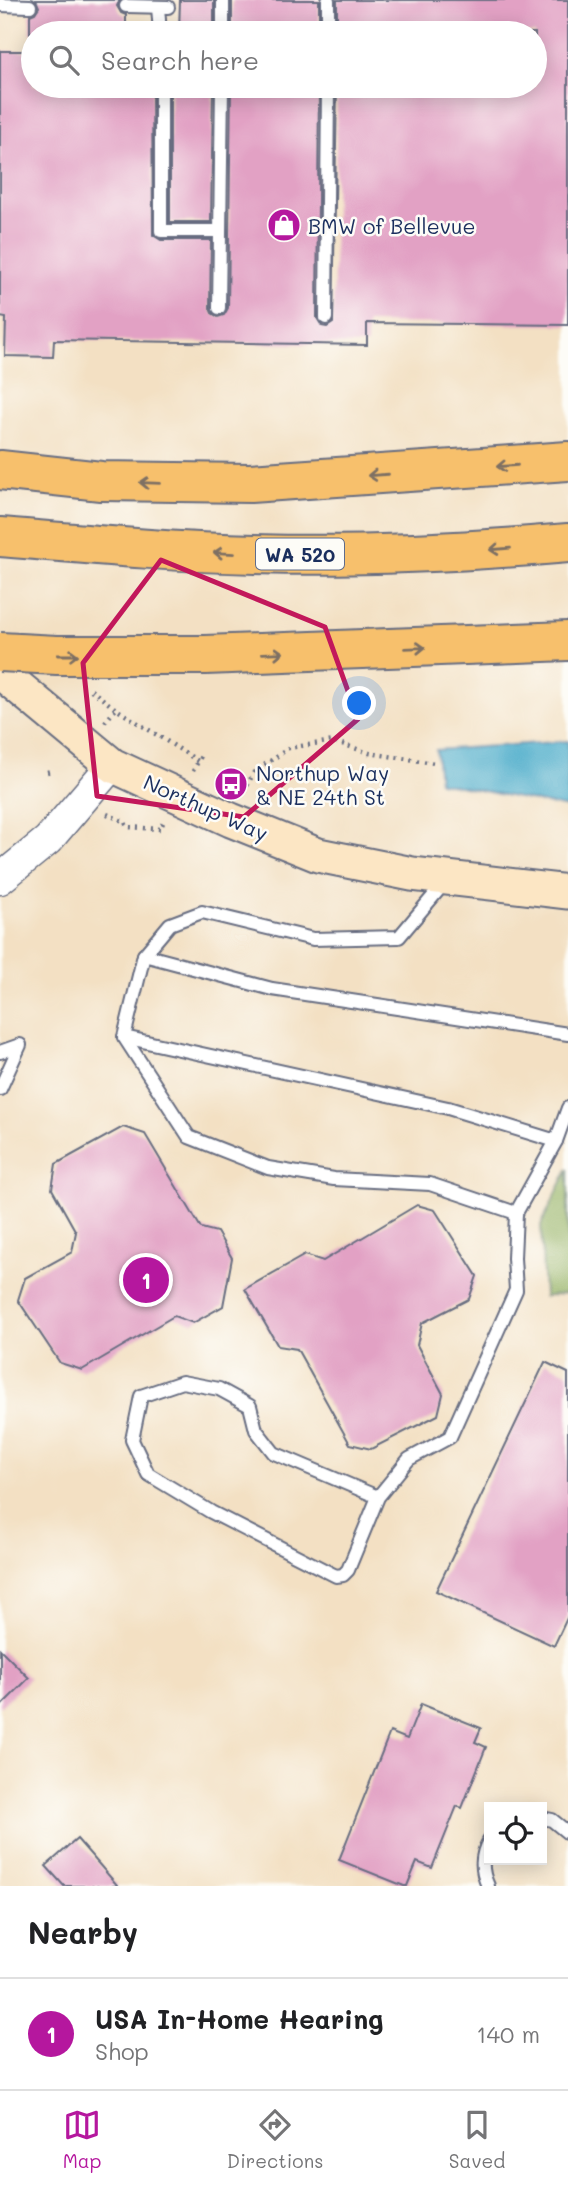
<!DOCTYPE html>
<html lang="en">
<head>
<meta charset="utf-8">
<style>
	:root { --surface:#fff; --page:#f2f2f2; --text:#202124; --muted:#757577; --line:#e0e0e0; --accent:#b5179e }
	body { margin:0; font-family:Mali,sans-serif; background:var(--page); color:var(--text) }
	.controls { position:absolute; right:21px; bottom:21px; display:grid; overflow:hidden; border-radius:0px; box-shadow:0 4px 18px #0003 }
	.controls button { width:63px; height:63px; display:grid; place-items:center; padding:0; border:0; border-bottom:2px solid var(--line); background:var(--surface); color:var(--text); font:35px sans-serif }
	.you { position:absolute; left:360px; top:704px; width:24px; height:24px; margin:-18px; border:5px solid #fff; border-radius:50%; background:#1a73e8; box-shadow:0 0 0 10px #1a73e833 }
	.badge { display:grid; place-items:center; width:46px; height:46px; border-radius:50%; background:var(--accent); color:#fff; font-size:23px; font-weight:700 }
	.pin { position:absolute; translate:-50% -50%; border:4px solid #fff; box-shadow:0 2px 7px #0006 }
	.list { margin:0; padding:0; list-style:none }
	h2 { display:flex; justify-content:space-between; align-items:center; height:91px; margin:0; padding:0 28px; font-size:30px }
	h2 small { font-size:23px; font-weight:400; color:var(--muted) }
	.list li { display:grid; grid-template-columns:46px 1fr auto; gap:21px; align-items:center; box-sizing:border-box; height:112px; padding:0 28px; border-top:2px solid var(--line) }
	.list b { display:block; font-size:26px; white-space:nowrap }
	.list p { margin:0; font-size:23px; white-space:nowrap; color:var(--muted) }
	.list em { font-size:23px; font-style:normal; color:var(--muted) }
	.icon { flex:none; width:38px; height:38px; fill:none; stroke:currentColor; stroke-width:2; stroke-linecap:round; stroke-linejoin:round }
	.map { position:relative; flex:none; width:568px; height:1886px; overflow:hidden }
	.search { position:absolute; background:var(--surface); box-shadow:0 4px 18px #0003; left:21px; right:21px; top:21px; height:77px; display:flex; align-items:center; gap:18px; box-sizing:border-box; padding:0 24px; border-radius:38px; color:var(--muted); font-size:26px }
	.sheet { height:203px; background:var(--surface) }
	nav { display:flex; justify-content:space-around; align-items:center; box-sizing:border-box; height:98px; border-top:2px solid var(--line); background:var(--surface); font-size:19px; color:var(--muted) }
	nav a { display:grid; justify-items:center; gap:4px }
	nav .on { color:var(--accent) }
	.map>svg:first-child { display:block }
	.forest { fill:#95b265; stroke:#587062; stroke-width:2 }
	.water { fill:#4bacca; stroke:#336e94; stroke-width:2 }
	.building { fill:#e2a1c4 }
	.lines { fill:none; stroke-linecap:round; stroke-linejoin:round }
	.service-casing { stroke:#676d81; stroke-width:16 }
	.tertiary-casing { stroke:#676d81; stroke-width:33 }
	.secondary-casing { stroke:#676d81; stroke-width:37 }
	.motorway-casing { stroke:#676d81; stroke-width:42 }
	.path { stroke:#676d81; stroke-width:4.5; stroke-dasharray:2 5; stroke-linecap:butt }
	.service { stroke:#fff; stroke-width:12 }
	.tertiary { stroke:#fff; stroke-width:30 }
	.secondary { stroke:#fce6c4; stroke-width:33 }
	.motorway { stroke:#f7c06c; stroke-width:38 }
	.motorway-bridge-casing { stroke:#676d81; stroke-width:42; stroke-linecap:butt }
	.motorway-bridge { stroke:#f7c06c; stroke-width:38 }
	.oneway { stroke:#7e7064 }
	.marked { fill:none; stroke:#c2185b; stroke-width:5; stroke-linejoin:round }
	.labels { text-anchor:middle; dominant-baseline:central; stroke-width:5; stroke-linejoin:round; paint-order:stroke }
	.shield { fill:#fdfcf7; stroke:#5f6c8c; stroke-width:2 }
	.shield-label { font-size:19px; font-weight:bold; fill:#1b2f5e }
	.poi-label { font-size:21px; fill:#1b2f5e; stroke:#fdfcf7; text-anchor:start }
	.street-label { font-size:21px; fill:#1b2f5e; stroke:#fdfcf7 }
</style>
</head>
<body>
<div class="map">
<svg width="568" height="1886" viewBox="0 0 568 1886">
	<rect width="100%" height="100%" fill="#fdfcf7"/>
	<filter id="ink" filterUnits="userSpaceOnUse"><feTurbulence type="fractalNoise" baseFrequency=".0143" numOctaves="2"/><feDisplacementMap in="SourceGraphic" scale="14" xChannelSelector="R" yChannelSelector="G"/><feConvolveMatrix kernelMatrix="1 2 1 2 8 2 1 2 1" color-interpolation-filters="sRGB"/></filter>
	<filter id="wash" filterUnits="userSpaceOnUse"><feTurbulence type="fractalNoise" baseFrequency=".00686" numOctaves="4" result="noise"/><feDisplacementMap in="SourceGraphic" scale="28" xChannelSelector="R" yChannelSelector="G"/><feGaussianBlur stdDeviation="1.57" result="paint"/><feColorMatrix in="noise" values="0 0 0 0 0 0 0 0 0 0 0 0 0 0 0 0 0 1.4 0 .05"/><feComposite in="paint" operator="in"/></filter>
	<g filter="url(#wash)">
		<rect width="100%" height="100%" fill="#f3e0c3"/>
		<!-- forest -->
		<path class="forest" d="M568,1169v124l-24,4 -3,-72z"/>
		<!-- water -->
		<path class="water" d="M568,741v67l-129,-26 -3,-32z"/>
		<g id="blocks">
			<!-- building -->
			<g class="building">
				<path d="M36,0h84l-3,6 4,7 5,2v18h-96v-18l5,-2 4,-6z"/>
				<path d="M180,0h34v33h-35z"/>
				<rect x="232" y="0" width="87" height="33"/>
				<path d="M337,0h231v325l-201,-2v22l-313,-5 -1,17 -48,-1 1,-38 -6,-1v-266h33v35h119l1,149 8,5h50l-1,68 2,5 6,4 6,-2 4,-7 3,-222h88l-2,232 5,8 5,1 6,-4 4,-237h198v-53h-198z"/>
				<path d="M170,86h43l-2,136h-41z"/>
				<path d="M123,1127l22,7 56,94 16,4 15,26 -9,48 -30,17 -19,-7 -92,54 -22,-7 -42,-63 7,-22 47,-26 4,-20 -24,-43 4,-25z"/>
				<path d="M417,1205l18,5 42,66 -8,23 -47,24 -5,22 26,49 -5,21 -67,34 -21,-5 -53,-95 -19,-3 -33,-57 60,-34 18,6z"/>
				<path d="M545,1362l23,11v243l-14,30 -118,-55z"/>
				<path d="M0,1649l29,29 -29,29z"/>
				<path d="M421,1704l60,24 -6,14 11,5 -24,61 -5,-2 -25,62 -15,-6 -10,24h-3l-65,-26 51,-128 17,7z"/>
				<path d="M77,1839l41,47h-54l-18,-20z"/>
			</g>
		</g>
	</g>
	<g filter="url(#ink)">
		<use href="#blocks" fill-opacity="0" stroke="#676d81" stroke-width="2"/>
		<g class="lines">
			<defs>
				<g id="service">
					<path d="M0,5l30,1"/>
					<path d="M126,6l42,1"/>
					<path d="M158,7l2,26"/>
					<path d="M223,33v-33"/>
					<path d="M328,33v-33"/>
					<path d="M161,86v145h59"/>
					<path d="M219,308l3,-222"/>
					<path d="M326,318l2,-232"/>
					<path d="M446,881l-47,56 -86,2 -111,-27 -32,12 -26,31 -20,82 324,71 108,33 12,-33"/>
					<path d="M144,955l128,34 296,45"/>
					<path d="M124,1037l65,100 79,31 66,11 96,5 86,29 40,-72"/>
					<path d="M0,1052l20,-7 -20,44"/>
					<path d="M378,1497l-104,-44 -18,-23 -6,-24 -31,-17 -37,-7 -41,14 -9,44 16,34 63,38 125,64 7,-1 5,-5 30,-73 31,-38 41,-22 66,-147 -2,-32 2,-45"/>
					<path d="M542,1818l10,2 16,13"/>
					<path d="M488,1886c-7,-15 -7,-31 1,-45"/>
				</g>
				<path id="tertiary" d="M0,879l48,-39 64,-75"/>
				<path id="secondary" d="M0,672l112,93 119,55 87,35 94,19 156,18"/>
				<g id="motorway">
					<path d="M0,470l101,11 149,2 318,-22"/>
					<path d="M0,537c85,7 170,15 255,17 104,3 209,-2 313,-11"/>
					<path d="M205,655l363,-14"/>
				</g>
			</defs>
			<!-- service casing -->
			<use href="#service" class="service-casing"/>
			<!-- tertiary casing -->
			<use href="#tertiary" class="tertiary-casing"/>
			<!-- secondary casing -->
			<use href="#secondary" class="secondary-casing"/>
			<!-- motorway casing -->
			<use href="#motorway" class="motorway-casing"/>
			<!-- path -->
			<g class="path">
				<path d="M91,690l25,19 82,52"/>
				<path d="M105,722l11,-13"/>
				<path d="M193,771l8,-15"/>
				<path d="M47,772l4,-1"/>
				<path d="M244,792l10,-20 35,-24 44,-7 36,12 65,10"/>
				<path d="M107,814l18,8 2,5 33,2 4,-8"/>
			</g>
			<!-- service -->
			<use href="#service" class="service"/>
			<!-- tertiary -->
			<use href="#tertiary" class="tertiary"/>
			<!-- secondary -->
			<use href="#secondary" class="secondary"/>
			<!-- motorway -->
			<use href="#motorway" class="motorway"/>
			<defs>
				<path id="motorway-bridge" d="M0,652l57,3h148"/>
			</defs>
			<!-- motorway-bridge casing -->
			<use href="#motorway-bridge" class="motorway-bridge-casing"/>
			<!-- motorway-bridge -->
			<use href="#motorway-bridge" class="motorway-bridge"/>
		</g>
		<!-- one-way arrows -->
		<defs><path id="oneway-shaft" d="M-6 0H5M1.5-3L5.5 0L1.5 3" fill="none" stroke-width="1.6" stroke-linecap="round" stroke-linejoin="round" transform="scale(1.75)"/></defs>
		<g class="oneway">
			<use href="#oneway-shaft" transform="translate(507 466) rotate(176)"/>
			<use href="#oneway-shaft" transform="translate(378 475) rotate(176)"/>
			<use href="#oneway-shaft" transform="translate(150 483) rotate(-178)"/>
			<use href="#oneway-shaft" transform="translate(500 549) rotate(175)"/>
			<use href="#oneway-shaft" transform="translate(224 553) rotate(-177)"/>
			<use href="#oneway-shaft" transform="translate(415 648) rotate(-2)"/>
			<use href="#oneway-shaft" transform="translate(273 653) rotate(-2)"/>
			<use href="#oneway-shaft" transform="translate(68 655)"/>
		</g>
	</g>
	<!-- marked area -->
	<path class="marked" d="M161,560l164,67 33,92 -114,98 -147,-21 -14,-133z"/>
	<!-- icons -->
	<defs>
		<symbol id="shop-disc" viewBox="-11 -11 22 22"><circle r="9.5" fill="#b5179e" stroke="#fdfcf7"/><path d="M-5-2.5h2.3a2.7 3.5 0 0 1 5.4 0H5L5.5 6h-11ZM-1.5-2.5h3a1.5 2.3 0 0 0-3 0Z" fill="#fff"/></symbol>
		<symbol id="bus-disc" viewBox="-11 -11 22 22"><circle r="9.5" fill="#b5179e" stroke="#fdfcf7"/><path d="M-5-6H5V4H4V6H2V4H-2V6H-4V4H-5ZM-3.5-4V0h7V-4ZM-3.5 1.2v1.5H-2V1.2ZM2 1.2v1.5H3.5V1.2Z" fill="#fff"/></symbol>
	</defs>
	<g fill-rule="evenodd">
		<use href="#shop-disc" x="265" y="206" width="38" height="38"/>
		<use href="#bus-disc" x="212" y="765" width="38" height="38"/>
	</g>
	<g class="labels">
		<!-- shield labels -->
		<rect class="shield" x="256" y="538.5" width="88" height="31" rx="5"/>
		<g class="shield-label">
			<text x="300" y="554">WA 520</text>
		</g>
		<!-- poi labels -->
		<g class="poi-label">
			<text x="308" y="225">BMW of Bellevue</text>
			<text x="256" y="772">Northup Way<tspan x="256" dy="24">&amp; NE 24th St</tspan></text>
		</g>
		<!-- street labels -->
		<g class="street-label">
			<text transform="translate(206 807) rotate(24)">Northup Way</text>
		</g>
	</g>
</svg>
<div class="controls">
<button><svg class="icon" aria-label="locate" viewBox="0 0 24 24"><circle cx="12" cy="12" r="6"/><path d="M12 2v4M12 18v4M2 12h4M18 12h4"/></svg></button>
</div>
<div class="you"></div>
<div class="pin badge" style="left:146px;top:1280px">1</div>
<div class="search"><svg class="icon" aria-label="search" viewBox="0 0 24 24"><circle cx="10" cy="10" r="6"/><path d="M15 15l6 6"/></svg>Search here</div>
</div>
<section class="sheet">
<h2>Nearby<small></small></h2>
<ul class="list">
<li><span class="badge">1</span><div><b>USA In-Home Hearing</b><p>Shop</p></div><em>140 m</em></li>
</ul>
</section>
<nav>
<a class="on"><svg class="icon" aria-label="map" viewBox="0 0 24 24"><path d="M3 6l6-2 6 2 6-2v14l-6 2-6-2-6 2zM9 4v14M15 6v14"/></svg>Map</a>
<a><svg class="icon" aria-label="directions" viewBox="0 0 24 24"><path d="M12 3l9 9-9 9-9-9zM9 14v-3h6M13 9l2 2-2 2"/></svg>Directions</a>
<a><svg class="icon" aria-label="saved" viewBox="0 0 24 24"><path d="M7 4h10v16l-5-4-5 4z"/></svg>Saved</a>
</nav>
</body>
</html>
